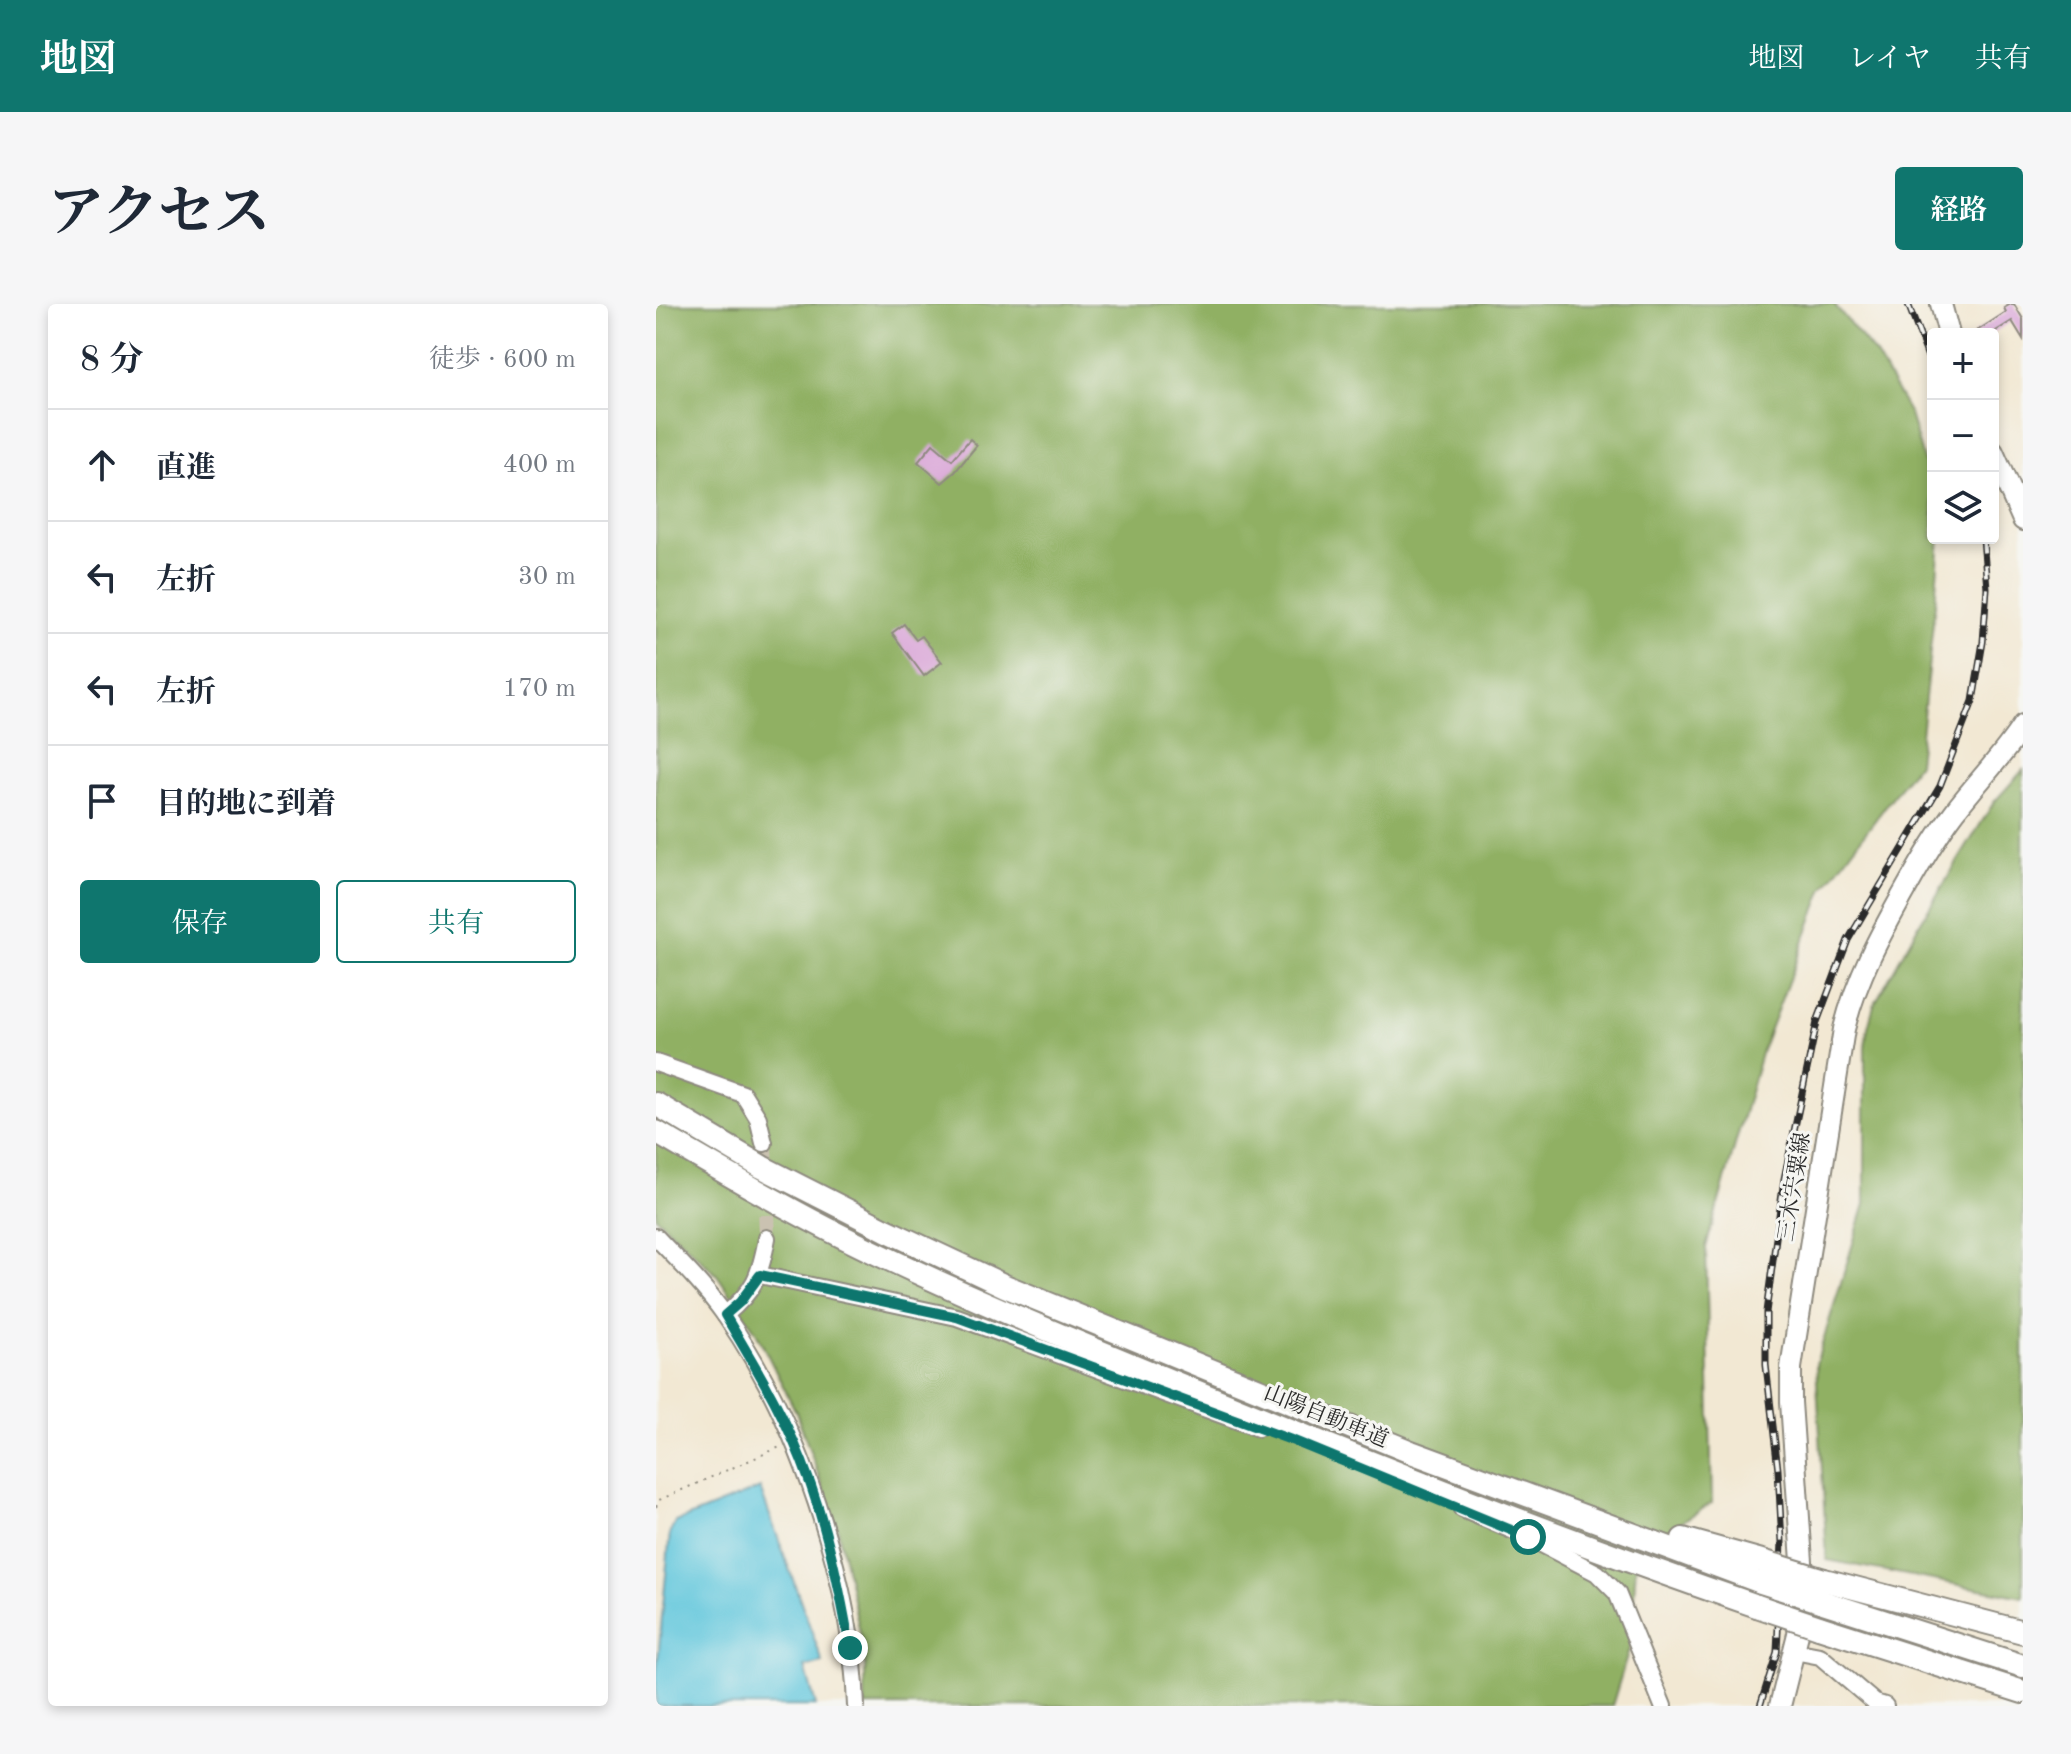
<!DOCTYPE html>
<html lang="ja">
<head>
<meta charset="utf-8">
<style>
	:root { --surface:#fff; --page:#f6f6f7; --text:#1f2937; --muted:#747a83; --line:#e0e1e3; --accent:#0f766e }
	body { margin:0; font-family:"Old Standard TT","Noto Serif JP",serif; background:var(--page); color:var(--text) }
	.controls { position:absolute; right:24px; top:24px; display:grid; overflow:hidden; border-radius:8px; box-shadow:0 4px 12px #0003 }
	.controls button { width:72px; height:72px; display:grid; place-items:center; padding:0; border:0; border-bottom:2px solid var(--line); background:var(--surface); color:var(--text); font:40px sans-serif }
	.stop { position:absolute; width:24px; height:24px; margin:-18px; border:6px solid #0f766e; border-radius:50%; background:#fff }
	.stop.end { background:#0f766e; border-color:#fff; box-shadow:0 2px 8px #0008 }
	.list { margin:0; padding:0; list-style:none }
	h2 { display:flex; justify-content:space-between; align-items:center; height:104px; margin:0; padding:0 32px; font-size:34px }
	h2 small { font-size:26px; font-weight:400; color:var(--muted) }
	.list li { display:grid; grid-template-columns:52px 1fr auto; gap:24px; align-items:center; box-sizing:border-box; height:112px; padding:0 32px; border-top:2px solid var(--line) }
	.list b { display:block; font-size:30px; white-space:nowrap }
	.list em { font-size:26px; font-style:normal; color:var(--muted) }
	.actions { display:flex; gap:16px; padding:24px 32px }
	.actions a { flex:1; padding:18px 0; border:2px solid var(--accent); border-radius:8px; text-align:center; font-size:28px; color:var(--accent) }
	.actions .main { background:var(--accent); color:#fff }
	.icon { flex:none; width:44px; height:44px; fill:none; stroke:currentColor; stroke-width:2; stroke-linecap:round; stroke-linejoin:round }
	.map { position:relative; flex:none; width:1367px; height:1402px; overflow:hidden; border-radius:8px }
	header { display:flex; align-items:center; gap:48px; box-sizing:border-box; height:112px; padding:0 40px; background:var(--accent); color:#fff }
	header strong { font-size:38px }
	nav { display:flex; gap:44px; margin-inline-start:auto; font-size:28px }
	.intro { display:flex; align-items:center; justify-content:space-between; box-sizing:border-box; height:192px; padding:0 48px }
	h1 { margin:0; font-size:56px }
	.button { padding:20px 36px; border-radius:8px; background:var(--accent); color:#fff; font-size:28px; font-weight:700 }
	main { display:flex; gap:48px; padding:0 48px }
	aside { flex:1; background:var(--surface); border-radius:8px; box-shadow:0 4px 12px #0003 }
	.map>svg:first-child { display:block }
	.forest { fill:#90b063; stroke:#5e6e47; stroke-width:2 }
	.water { fill:#5fc6dc; stroke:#457884; stroke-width:2 }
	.building { fill:#dcacd9 }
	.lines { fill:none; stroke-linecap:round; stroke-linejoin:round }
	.minor-tunnel { stroke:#cac2b1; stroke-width:16; stroke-dasharray:16 8; stroke-linecap:butt }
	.minor-casing { stroke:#8e8a7f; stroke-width:20 }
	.major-casing { stroke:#8e8a7f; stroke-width:24 }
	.highway-casing { stroke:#8e8a7f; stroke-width:26 }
	.path { stroke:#8e8a7f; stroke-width:2; stroke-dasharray:2 6; stroke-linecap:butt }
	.minor { stroke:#fff; stroke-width:16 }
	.major { stroke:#fff; stroke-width:20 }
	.highway { stroke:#fff; stroke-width:22 }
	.rail-casing { stroke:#2b2b2b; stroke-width:7 }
	.rail { stroke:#f6f6f2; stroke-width:4; stroke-dasharray:12; stroke-linecap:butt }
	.highway-bridge-casing { stroke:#8e8a7f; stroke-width:26; stroke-linecap:butt }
	.highway-bridge { stroke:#fff; stroke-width:22 }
	.route { stroke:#0f766e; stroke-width:10 }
	.labels { text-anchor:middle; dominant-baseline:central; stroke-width:6; stroke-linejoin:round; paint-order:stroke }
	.street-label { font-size:22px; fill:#2b2b2b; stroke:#f6f6f2 }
</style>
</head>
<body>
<header>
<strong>地図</strong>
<nav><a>地図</a><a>レイヤ</a><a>共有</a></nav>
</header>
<div class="intro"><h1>アクセス</h1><a class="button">経路</a></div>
<main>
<aside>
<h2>8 分<small>徒歩 · 600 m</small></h2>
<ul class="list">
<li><svg class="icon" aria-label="ahead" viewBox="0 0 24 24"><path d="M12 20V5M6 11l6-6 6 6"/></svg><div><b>直進</b></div><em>400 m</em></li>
<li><svg class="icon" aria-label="left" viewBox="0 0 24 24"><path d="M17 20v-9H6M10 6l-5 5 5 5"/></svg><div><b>左折</b></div><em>30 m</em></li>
<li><svg class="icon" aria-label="left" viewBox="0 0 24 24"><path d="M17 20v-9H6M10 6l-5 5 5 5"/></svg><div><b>左折</b></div><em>170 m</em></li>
<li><svg class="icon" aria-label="arrive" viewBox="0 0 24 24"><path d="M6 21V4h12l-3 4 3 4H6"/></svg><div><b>目的地に到着</b></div></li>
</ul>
<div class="actions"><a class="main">保存</a><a>共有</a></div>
</aside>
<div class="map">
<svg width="1367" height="1402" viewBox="0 0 1367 1402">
	<rect width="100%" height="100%" fill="#f6f6f2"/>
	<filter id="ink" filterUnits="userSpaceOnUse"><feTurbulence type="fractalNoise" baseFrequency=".0125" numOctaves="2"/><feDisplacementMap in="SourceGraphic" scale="16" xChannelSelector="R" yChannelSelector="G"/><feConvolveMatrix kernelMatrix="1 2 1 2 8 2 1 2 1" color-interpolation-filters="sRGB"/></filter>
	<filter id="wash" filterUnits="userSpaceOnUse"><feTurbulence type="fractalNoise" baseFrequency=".006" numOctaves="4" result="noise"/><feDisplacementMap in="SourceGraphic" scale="32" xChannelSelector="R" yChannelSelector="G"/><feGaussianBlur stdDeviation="1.8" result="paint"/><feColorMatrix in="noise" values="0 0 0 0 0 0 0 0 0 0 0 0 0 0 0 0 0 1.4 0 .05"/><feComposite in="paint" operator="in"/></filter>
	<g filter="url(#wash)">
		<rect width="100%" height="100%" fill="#f2e8d3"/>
		<!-- forest -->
		<g class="forest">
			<path d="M0,0h1178l42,51 34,59 23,80v44h7l-5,66 -17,159 -94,125 -62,162 -56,197 6,256 -75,46 -6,94 -19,63h-747v-50l-27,-126 -42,-118 -40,-80 -39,-57 -61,-58z"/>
			<path d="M1367,466v827l-196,-37 -11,-196 49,-160v-157l3,-20 6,-22 44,-79 76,-124z"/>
		</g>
		<!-- water -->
		<path class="water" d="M104,1184l63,175 -18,4 11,39h-160v-26l14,-148 6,-10z"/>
		<g id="blocks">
			<!-- building -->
			<g class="building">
				<path d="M1355,0h3l9,15v20l-11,-18 -21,13h-19l34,-22 -2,-4z"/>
				<path d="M314,135l7,6 -22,27 -13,11 -24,-21 15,-18 19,16z"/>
				<path d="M248,320l12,16 6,-4 20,26 -18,14 -32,-43z"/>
			</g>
		</g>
	</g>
	<g filter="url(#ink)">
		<use href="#blocks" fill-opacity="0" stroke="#8e8a7f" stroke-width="2"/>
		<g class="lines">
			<!-- minor-tunnel -->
			<path class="minor-tunnel" d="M108,839l3,95"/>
			<defs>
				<g id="minor">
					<path d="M0,759l87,31 15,24 6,25"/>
					<path d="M0,933c24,25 49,50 69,78 73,104 127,265 131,391"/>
					<path d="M104,971l197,42 301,111"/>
					<path d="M69,1011c30,-25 35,-39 42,-77"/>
					<path d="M806,1205l66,28 69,36 20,20 46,113"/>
					<path d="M1138,1347l26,5 55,47 10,3"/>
				</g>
				<g id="major">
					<path d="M1285,0l8,30"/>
					<path d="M1337,148l30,68"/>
					<path d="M1124,1402l18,-72 5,-58 -12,-174v-34l53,-339c13,-52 36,-94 62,-140 15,-27 30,-53 49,-78 22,-29 48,-55 68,-86"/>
				</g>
				<g id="highway">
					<path d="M0,800l106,63 124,63 119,56 406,166 350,130"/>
					<path d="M0,828c73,43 146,86 222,122 113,54 228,100 344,148 177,73 354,142 535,204"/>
					<path d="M1027,1235l79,22"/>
					<path d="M1168,1276l199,52"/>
					<path d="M1164,1297l203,65"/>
					<path d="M1163,1323l204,65"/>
				</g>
			</defs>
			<!-- minor casing -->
			<use href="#minor" class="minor-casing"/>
			<!-- major casing -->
			<use href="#major" class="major-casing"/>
			<!-- highway casing -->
			<use href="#highway" class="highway-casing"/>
			<!-- path -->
			<path class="path" d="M0,1203l3,-7 121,-53"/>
			<!-- minor -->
			<use href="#minor" class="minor"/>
			<!-- major -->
			<use href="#major" class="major"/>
			<!-- highway -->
			<use href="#highway" class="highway"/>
			<defs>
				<g id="rail">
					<path d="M1252,0l25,66"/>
					<path d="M1104,1402l17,-54 5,-110 -4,-72 -12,-105v-53l18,-133 33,-157 31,-82 92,-154 33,-85 10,-59 4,-54 -4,-50"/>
				</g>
			</defs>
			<!-- rail casing -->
			<use href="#rail" class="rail-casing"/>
			<!-- rail -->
			<use href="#rail" class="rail"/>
			<defs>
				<g id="highway-bridge">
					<path d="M1106,1257l62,19"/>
					<path d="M1105,1278l59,19"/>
					<path d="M1101,1302l62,21"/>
				</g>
			</defs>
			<!-- highway-bridge casing -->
			<use href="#highway-bridge" class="highway-bridge-casing"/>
			<!-- highway-bridge -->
			<use href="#highway-bridge" class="highway-bridge"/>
		</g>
	</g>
	<g class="lines" filter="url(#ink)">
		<!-- route -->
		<path class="route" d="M194,1344c-12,-71 -28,-143 -57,-208 -19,-44 -44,-84 -68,-125l15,-13 20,-27 197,42 337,124 234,96"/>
	</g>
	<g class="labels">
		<!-- street labels -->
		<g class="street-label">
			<text transform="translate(1139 883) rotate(-81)">三木宍粟線</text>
			<text transform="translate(670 1113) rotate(22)">山陽自動車道</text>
		</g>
	</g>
</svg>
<div class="controls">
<button>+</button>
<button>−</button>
<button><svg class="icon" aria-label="layers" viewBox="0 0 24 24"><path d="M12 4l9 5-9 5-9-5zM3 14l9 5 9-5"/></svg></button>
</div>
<div class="stop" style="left:872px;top:1233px"></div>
<div class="stop end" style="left:194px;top:1344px"></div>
</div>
</main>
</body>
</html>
